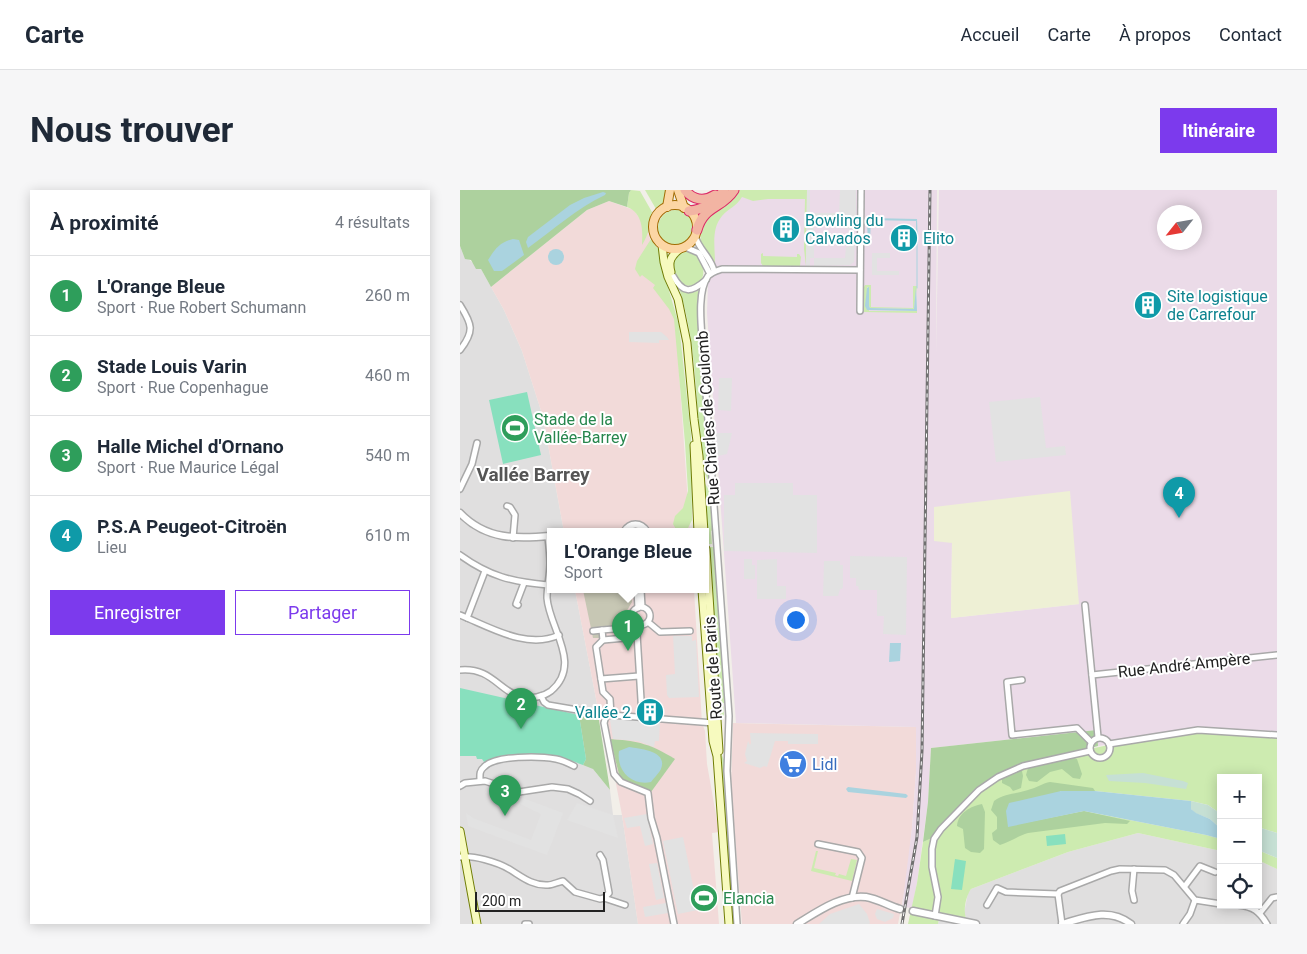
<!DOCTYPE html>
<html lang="fr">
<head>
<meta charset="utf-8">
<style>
	:root { --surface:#fff; --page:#f6f6f7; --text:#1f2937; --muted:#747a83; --line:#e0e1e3; --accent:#7c3aed }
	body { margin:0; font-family:Roboto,sans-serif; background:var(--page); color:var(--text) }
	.controls { position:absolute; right:15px; bottom:15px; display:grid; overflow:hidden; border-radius:0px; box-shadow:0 2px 12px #0003 }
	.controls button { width:45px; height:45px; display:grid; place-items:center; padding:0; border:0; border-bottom:1px solid var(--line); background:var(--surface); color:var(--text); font:25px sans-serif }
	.compass { position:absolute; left:697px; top:15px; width:45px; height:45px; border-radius:50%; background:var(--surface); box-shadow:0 2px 12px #0003; rotate:239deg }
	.scale { position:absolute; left:15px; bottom:12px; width:130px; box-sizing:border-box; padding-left:5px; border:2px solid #222; border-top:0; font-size:14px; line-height:18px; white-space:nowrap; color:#222; -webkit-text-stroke:4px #fff; paint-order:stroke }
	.you { position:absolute; left:335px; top:429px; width:18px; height:18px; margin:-12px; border:4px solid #fff; border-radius:50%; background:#1a73e8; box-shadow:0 0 0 8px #1a73e833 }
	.badge { display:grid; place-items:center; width:32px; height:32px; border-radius:50%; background:var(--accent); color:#fff; font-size:16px; font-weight:700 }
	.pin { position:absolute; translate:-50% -41px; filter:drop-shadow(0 1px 2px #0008) }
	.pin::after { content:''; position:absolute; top:26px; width:18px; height:15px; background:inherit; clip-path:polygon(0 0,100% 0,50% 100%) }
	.popup { position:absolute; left:87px; top:338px; width:162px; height:65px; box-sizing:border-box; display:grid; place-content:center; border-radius:0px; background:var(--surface); filter:drop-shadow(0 1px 4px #0005); font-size:16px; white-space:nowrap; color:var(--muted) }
	.popup b { font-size:19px; color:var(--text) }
	.popup::after { content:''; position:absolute; left:50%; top:100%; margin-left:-10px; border:10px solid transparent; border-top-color:var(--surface) }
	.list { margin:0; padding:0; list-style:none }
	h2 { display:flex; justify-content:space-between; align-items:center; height:65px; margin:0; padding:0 20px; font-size:21px }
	h2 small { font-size:16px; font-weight:400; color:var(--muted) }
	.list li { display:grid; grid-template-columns:32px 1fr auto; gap:15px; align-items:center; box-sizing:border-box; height:80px; padding:0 20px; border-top:1px solid var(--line) }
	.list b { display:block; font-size:19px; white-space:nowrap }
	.list p { margin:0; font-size:16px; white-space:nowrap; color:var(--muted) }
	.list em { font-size:16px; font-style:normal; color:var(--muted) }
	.actions { display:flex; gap:10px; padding:15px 20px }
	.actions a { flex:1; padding:11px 0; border:1px solid var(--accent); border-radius:0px; text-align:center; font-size:18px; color:var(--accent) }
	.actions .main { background:var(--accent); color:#fff }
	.icon { flex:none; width:28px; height:28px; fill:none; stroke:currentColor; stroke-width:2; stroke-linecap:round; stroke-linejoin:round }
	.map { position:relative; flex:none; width:817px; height:734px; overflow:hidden; border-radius:0px }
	header { display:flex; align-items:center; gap:30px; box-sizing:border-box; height:70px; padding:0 25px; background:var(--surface); border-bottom:1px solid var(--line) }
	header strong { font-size:24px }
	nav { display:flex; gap:28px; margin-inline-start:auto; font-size:18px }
	.intro { display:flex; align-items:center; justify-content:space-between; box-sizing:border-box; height:120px; padding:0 30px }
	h1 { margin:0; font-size:35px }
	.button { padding:12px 22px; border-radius:0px; background:var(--accent); color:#fff; font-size:18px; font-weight:700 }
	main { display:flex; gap:30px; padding:0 30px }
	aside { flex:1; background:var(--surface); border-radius:0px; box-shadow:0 2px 12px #0003 }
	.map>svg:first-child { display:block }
	.residential { fill:#e0dfdf }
	.commercial { fill:#f2dad9 }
	.industrial { fill:#ebdbe8; fill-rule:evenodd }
	.construction { fill:#c7c7b4 }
	.farmland { fill:#eef0d5 }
	.grass { fill:#cdebb0 }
	.forest { fill:#add19e }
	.wetland { fill:#c6e0d4 }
	.pitch { fill:#88e0be }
	.parking { fill:#e2e2e2 }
	.water { fill:#aad3df }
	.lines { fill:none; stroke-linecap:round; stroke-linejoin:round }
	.stream { stroke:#aad3df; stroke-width:1 }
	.tertiary-tunnel { stroke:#c8c6c1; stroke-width:6; stroke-dasharray:6 3; stroke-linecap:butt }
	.minor-casing { stroke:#a9a9a9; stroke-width:8 }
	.tertiary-casing { stroke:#a9a9a9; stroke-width:9 }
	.secondary-casing { stroke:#707d05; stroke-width:9 }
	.primary-casing { stroke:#a06b00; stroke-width:10 }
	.trunk-casing { stroke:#dc2a67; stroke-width:11 }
	.minor { stroke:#fff; stroke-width:5 }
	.tertiary { stroke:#fff; stroke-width:6 }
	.secondary { stroke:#f7fabf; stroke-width:7 }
	.primary { stroke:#fcd6a4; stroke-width:8 }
	.trunk { stroke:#f2b4a3; stroke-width:9 }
	.rail-casing { stroke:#707070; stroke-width:3 }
	.rail { stroke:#fff; stroke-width:1; stroke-dasharray:4; stroke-linecap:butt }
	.labels { text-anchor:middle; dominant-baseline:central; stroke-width:4; stroke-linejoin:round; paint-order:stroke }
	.culture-label { font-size:16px; fill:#0d838f; stroke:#fff; text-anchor:start }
	.street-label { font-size:16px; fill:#222; stroke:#fff }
	.leisure-label { font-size:16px; fill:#27864d; stroke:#fff; text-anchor:start }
	.shop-label { font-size:16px; fill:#366cbe; stroke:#fff; text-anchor:start }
	.quarter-label { font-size:19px; font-weight:bold; fill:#555; stroke:#fff }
</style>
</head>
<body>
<header>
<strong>Carte</strong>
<nav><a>Accueil</a><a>Carte</a><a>À propos</a><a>Contact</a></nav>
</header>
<div class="intro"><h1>Nous trouver</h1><a class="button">Itinéraire</a></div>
<main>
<aside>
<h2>À proximité<small>4 résultats</small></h2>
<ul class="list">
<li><span class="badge" style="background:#2e9e5b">1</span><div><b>L'Orange Bleue</b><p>Sport · Rue Robert Schumann</p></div><em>260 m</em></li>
<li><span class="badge" style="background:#2e9e5b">2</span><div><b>Stade Louis Varin</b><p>Sport · Rue Copenhague</p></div><em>460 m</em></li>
<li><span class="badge" style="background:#2e9e5b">3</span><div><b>Halle Michel d'Ornano</b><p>Sport · Rue Maurice Légal</p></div><em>540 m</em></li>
<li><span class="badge" style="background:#0f9aa8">4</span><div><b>P.S.A Peugeot-Citroën</b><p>Lieu</p></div><em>610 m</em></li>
</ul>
<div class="actions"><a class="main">Enregistrer</a><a>Partager</a></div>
</aside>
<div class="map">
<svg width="817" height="734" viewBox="0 0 817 734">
	<rect width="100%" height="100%" fill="#f2efe9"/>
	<!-- residential -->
	<g class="residential">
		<path d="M0,56l4,10 17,13 23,41 18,41 21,66 21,115h-14v58h25l23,119 1,11 -20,-5 14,54 17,21 3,25h9l16,109h-178z"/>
		<path d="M678,643l83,18v54h37v-45l19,9v55h-339l2,-11 26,5 -2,-5 4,-20 3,-4 97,-37z"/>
	</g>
	<!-- commercial -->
	<g class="commercial">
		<path d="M149,11l25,9 13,20 28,83 15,219h-126l-21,-115 -21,-66 -18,-41 -13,-23 96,-77z"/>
		<path d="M115,400h119l8,133 3,8 2,33 12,68 -7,1 7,91h-81l-16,-109 -15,-78 -8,-17 -1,-11z"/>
		<path d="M273,533l183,4v45l-4,56 -5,49 -9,47h-156l-11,-138z"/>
	</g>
	<!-- industrial -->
	<path class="industrial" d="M281,0h196l-1,164 3,-164h338v545l-79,-5 -100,16 -1,-16 -166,18 -3,54 -11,81 -5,25 -10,-1 10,-79 4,-56v-45l-180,-4 -29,-410 3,-86zM704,22h30v30h-30zM492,352l127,62 -128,14z"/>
	<!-- construction -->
	<path class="construction" d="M123,400h48l1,12 -7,12v5l3,7 -4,6 -19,1v5h-12z"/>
	<!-- farmland -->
	<path class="farmland" d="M610,301l9,113 -128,14 1,-75 -18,-2v-34z"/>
	<!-- grass -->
	<g class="grass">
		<path d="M171,0l9,1 12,21c-2,13 -3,22 -10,33 1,-14 1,-32 -15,-38l2,-14z"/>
		<path d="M185,0h22l-2,11 -9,8z"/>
		<path d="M277,0h70l-1,76 -2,-17 1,-50h-37l-15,2 -11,-4c-6,10 -13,11 -20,19 -11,13 -7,31 -7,47l-15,-20 2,-19z"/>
		<circle cx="216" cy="38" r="18"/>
		<path d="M191,49l8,11 4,20 16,55 12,109 1,86 -4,8 -6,4 -5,-1 -4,-7 2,-8 8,-8 5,-17 -3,-48 -11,-124 -5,-10 -16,-21 2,-3 -13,-10 -2,2 -5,-8 2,-8z"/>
		<path d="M229,60l9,6c22,37 -31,39 -25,9 1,-10 7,-12 16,-15z"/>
		<path d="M303,63v3l34,1v-3h2l2,3 -1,9h-37l-2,-3v-9z"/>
		<path d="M405,95h6v22l42,1v-22h4l-3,23 -44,-1 -1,-2v-18l-2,-1 2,24h48v2l-54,-1 1,-25z"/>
		<path d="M241,96l-1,10h-2l-1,14h2l11,174 -8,-16 -1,-6c-5,-58 -4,-119 -22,-174 7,6 11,5 19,3z"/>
		<path d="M242,288l9,16 2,36 -2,1 1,13h-3z"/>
		<path d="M249,357h5l12,156h-3l1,13h-6z"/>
		<path d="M738,540l79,5v98l-19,-6v-49h-37v36l-13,-9 -17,-4 -96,-10h-34l-55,20 2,15 76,-15 122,24 15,4v12l-83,-18 -70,19 -97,37c-5,7 -8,21 -5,29l-26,-5 -2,11h-30l9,-41 6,-41c28,-13 41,-42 65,-59 12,-9 27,-13 42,-18 55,-18 111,-26 168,-35z"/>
		<path d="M261,563l3,7 11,164h-2z"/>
		<path d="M798,660l19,8v11l-19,-9z"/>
		<path d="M356,661h2l-4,17 22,5 -1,2 3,1 1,-2 7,2 5,-17 6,1 -5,21 -41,-10z"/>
	</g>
	<!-- forest -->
	<g class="forest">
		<path d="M0,0h171l-2,3 -2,14 -18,-6 -22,9 -96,77 -10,-18h-5l-5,-9 -6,-1 -5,-13z"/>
		<path d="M119,525l20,5 11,70 -17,-21 -10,-4 3,-6z"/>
		<path d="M637,540l1,16 -56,15 -39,13 -16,9 -51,53 -13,6 5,-40 3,-54z"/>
		<path d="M150,549c29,2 40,5 65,20l-24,33 -12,-4 -19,-10z"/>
		<path d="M614,568l3,1 5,15 -2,5 -7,-1 -11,-9 -12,3 -13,10 -8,-1 -3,-6 2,-7z"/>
		<path d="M558,581h4l1,5 -2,12 -8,3 -3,-4 -8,-4v-5z"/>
		<path d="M590,592l43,6 2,3h-34l-53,35 76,-15 46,10 -3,3 -22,-1 -77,10c-10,3 -18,9 -28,12l-7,-5 -1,-7 5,-4v-12l-6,-7 3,-9c12,-8 24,-7 37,-12 7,-2 12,-6 19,-7z"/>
		<path d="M522,614l3,8 -1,37 -4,4 -9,-1 -6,-4 -2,-19 -6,-3c1,-13 14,-20 25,-22z"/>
	</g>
	<!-- wetland -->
	<g class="wetland">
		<path d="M683,583l40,8 5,2 -2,6 -41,-6 -36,-2 -3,-6z"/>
		<path d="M731,611l17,4 13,9v15l-11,-10 -15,-6 -4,-4z"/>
		<path d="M798,637l19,6v25l-19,-8z"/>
	</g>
	<!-- pitch -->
	<g class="pitch">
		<path d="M67,202l14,63 -38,9 -14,-64z"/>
		<path d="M0,498l119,27 7,44 -3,6c-33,-13 -65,-11 -99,-3l-2,-3h-5l-1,-3h-16z"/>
		<path d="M605,644l1,10 -19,2 -1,-10z"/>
		<path d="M495,669l11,2 -4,29 -11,-1z"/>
	</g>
	<!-- parking -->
	<g class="parking">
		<path d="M347,0h3v23h29l1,-23h16v27h-3l-1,12h-6v-6h-32v35h31l1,-11h3v-8l6,1 -1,22 -4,3 -36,1v-8h-4v8h-4z"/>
		<path d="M412,63h18v5h-13v13h22v4h-27z"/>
		<path d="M169,142h32l6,5 2,3h-10v3l-30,-1z"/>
		<path d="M259,188h13l-1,33 -13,-1z"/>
		<path d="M580,207l6,51 19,-2 1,9 -70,7 -7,-60z"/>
		<path d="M256,243h16l-5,21 -9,2z"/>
		<path d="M275,293h58v12h24v58l-93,-2v-56h11z"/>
		<path d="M390,366l57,1 -1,78 -23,-1 1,-18h-7v-26h-18l-1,-4h-2v-8h-6z"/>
		<path d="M284,369h8v6h3v14h-11z"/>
		<path d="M317,369v27h9v13h-29v-39z"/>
		<path d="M364,371h16v4h3v22l-1,2h-2l-2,7h-15z"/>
		<path d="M213,446h19v5l4,-1 3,57 -30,1 -2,-3 -1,-20 9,-1z"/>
		<path d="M152,528l48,3 -1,20h-4l-1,6 -16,-6 -25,-2 -3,-19z"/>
		<path d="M290,543l68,1v10h-30v-3h-13l-8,26 -3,-1 -4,2 -16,-5 3,-2 -2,-7 3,-13 2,4 1,-2z"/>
		<path d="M28,595l75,28 -16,42 -79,-29 -2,-13 7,5 58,22 10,-26 -21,-10 -1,3 -34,-14z"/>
		<path d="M117,613l36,12 5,23 -51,-18z"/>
		<path d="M187,624l6,30 -8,2 -5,-20 -13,2 -3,-10z"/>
		<path d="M223,647l15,73 -20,4 -15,-73z"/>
		<path d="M197,673l7,35 -8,2 -7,-36z"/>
		<path d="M206,713l2,10 -23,4 -2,-10z"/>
		<path d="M399,714l8,10 3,9 -1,1h-50l11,-10z"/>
		<path d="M417,719l17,5 -1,4 -8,4 -8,-3 -2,-5z"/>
	</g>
	<!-- water -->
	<g class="water">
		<path d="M143,2l3,1 -1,2c-28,13 -52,35 -77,53l-2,-6 2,-5 42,-32 14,-7z"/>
		<path d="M411,28l46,1 1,24h-2v-22h-2l-43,-1 -1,20 -2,2 -1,-19z"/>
		<path d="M53,49l6,1 5,15 -22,16h-8l-6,-11c7,-11 12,-18 25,-21z"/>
		<circle cx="96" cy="67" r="8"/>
		<path d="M409,97v19l1,2 44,1 2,-22 1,24 -50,-1 -2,-4 2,-18z"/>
		<path d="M430,453h11l-1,18 -11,1z"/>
		<path d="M169,557c12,2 39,4 32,22 -2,4 -7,9 -10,13 -19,4 -35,-11 -32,-31z"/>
		<path d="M388,597l58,7 2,2 -2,2 -58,-6 -2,-3z"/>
		<path d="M601,601h34l96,10v8l5,4 14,6 11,10v10l-15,-4 -122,-24 -76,16 -2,-16 3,-8z"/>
	</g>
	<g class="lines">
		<!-- stream -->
		<path class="stream" d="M457,98v-45"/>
		<!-- tertiary-tunnel -->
		<path class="tertiary-tunnel" d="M440,719l13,2"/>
		<defs>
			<g id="minor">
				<path d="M235,46c4,14 16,21 19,35"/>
				<path d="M225,57l14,6 11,21"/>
				<path d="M213,86c10,18 18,17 33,4"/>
				<path d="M0,115c12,19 15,26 0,45"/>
				<path d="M400,121l1,-121"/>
				<path d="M0,299l12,-25 5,-21"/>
				<path d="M47,316l3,1 5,8 -2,23"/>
				<path d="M0,365c29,21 52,27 88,30"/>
				<path d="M177,400l1,18"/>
				<path d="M181,400l1,17"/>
				<path d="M58,415l-2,-1 8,-21"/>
				<path d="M625,415l13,132"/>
				<circle cx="181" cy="426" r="9"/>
				<path d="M0,425c30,12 67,35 99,20"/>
				<path d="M7,428l18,-47"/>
				<path d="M188,432l12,10 30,-1"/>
				<path d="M179,435l-2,9 5,82"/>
				<path d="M133,441l9,-1"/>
				<path d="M143,450l-1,-10 23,-2"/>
				<path d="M0,480c32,-3 39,22 62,27 9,2 21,0 29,-6 32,-27 -2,-63 -4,-93 0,-12 3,-23 3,-35 0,-8 -1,-17 -2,-26"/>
				<path d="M632,485l185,-20"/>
				<path d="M141,489l38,-3"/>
				<path d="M562,490l-15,2 5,53 65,-7 14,14"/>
				<path d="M81,506l3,6 4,3 47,8"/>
				<path d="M151,525l-5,1 -2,7 10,51 7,8 27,11 3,25 6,20 17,86"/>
				<path d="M151,525l-1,-16 -7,-7 -7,-45 7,-7 34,-3"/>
				<path d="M151,525l103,8"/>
				<circle cx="640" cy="558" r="10"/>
				<path d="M649,554l89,-14 79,5"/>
				<path d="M20,591c0,-6 -1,-10 4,-14 11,-12 56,-11 72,-8 6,1 12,4 18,7"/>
				<path d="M0,596l5,-3 20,-2 34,11 33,-5 16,2 11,5 11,7"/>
				<path d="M358,654l40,8 4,6 -10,40"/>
				<path d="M0,667c13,-2 37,5 49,12 12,7 23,17 39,16 4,0 10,-3 15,-4l12,11 25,7 4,-1 5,-5 -6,-33 -3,-5"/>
				<path d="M674,679l-2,22 2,9"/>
				<path d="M725,696l15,-20 15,6"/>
				<path d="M144,708l21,7"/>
				<path d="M527,715l10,-17 9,4 52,2"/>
				<path d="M778,715c16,2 21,6 29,19"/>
				<path d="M800,723l12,-15 5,-1"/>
				<path d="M475,726l3,-19 -6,-30v-18l2,-10 7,-10 38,-39 19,-13 25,-11 67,-15"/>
				<path d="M65,734h4"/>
				<path d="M277,734l-10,-153 2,-55 -26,-365c-1,-20 -7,-58 5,-75 4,-4 8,-5 14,-7l138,1"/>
				<path d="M602,734l-4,-30 2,-3 51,-20 9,-2 45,1 9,5 21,25 26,4"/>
				<path d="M723,734l7,-10 5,-14"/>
			</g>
			<g id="tertiary">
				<path d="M0,323c26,27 57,26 90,23"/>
				<path d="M164,342c6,-10 17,-10 23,0"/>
				<path d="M453,721l63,13"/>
				<path d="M337,734c20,-12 45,-30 69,-27 12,2 23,9 34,12"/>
				<path d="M602,734c24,-7 47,-17 69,0"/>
			</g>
			<g id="secondary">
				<path d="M202,55l2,17 4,15 10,22 9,44 7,76 5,37 5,76"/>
				<path d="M211,82c-3,-11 0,-16 9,-23"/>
				<path d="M234,255l4,87"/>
				<path d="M246,359l13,202"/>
				<path d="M242,400l11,151 4,15 12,168"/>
				<path d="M0,641l17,93"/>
			</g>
			<g id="primary">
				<path d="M218,0l6,18"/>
				<circle cx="215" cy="37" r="22"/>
				<path d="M207,17l3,-17"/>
			</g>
			<g id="trunk">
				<path d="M225,0c8,10 19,12 30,5"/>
				<path d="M229,21c14,-1 28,-10 35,-21"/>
				<path d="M237,40c7,-25 25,-21 37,-40"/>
			</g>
		</defs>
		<!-- minor casing -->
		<use href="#minor" class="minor-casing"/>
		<!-- tertiary casing -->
		<use href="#tertiary" class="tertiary-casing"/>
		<!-- secondary casing -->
		<use href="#secondary" class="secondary-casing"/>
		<!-- primary casing -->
		<use href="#primary" class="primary-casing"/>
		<!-- trunk casing -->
		<use href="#trunk" class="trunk-casing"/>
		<!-- minor -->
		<use href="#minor" class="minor"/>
		<!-- tertiary -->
		<use href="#tertiary" class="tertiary"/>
		<!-- secondary -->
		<use href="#secondary" class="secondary"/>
		<!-- primary -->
		<use href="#primary" class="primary"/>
		<!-- trunk -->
		<use href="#trunk" class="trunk"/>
		<defs>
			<path id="rail" d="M442,734l15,-87 5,-86 8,-561"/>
		</defs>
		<!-- rail casing -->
		<use href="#rail" class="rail-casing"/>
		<!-- rail -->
		<use href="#rail" class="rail"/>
	</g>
	<!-- icons -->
	<defs>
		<symbol id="building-disc" viewBox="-11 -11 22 22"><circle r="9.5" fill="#0f9aa8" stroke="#fff"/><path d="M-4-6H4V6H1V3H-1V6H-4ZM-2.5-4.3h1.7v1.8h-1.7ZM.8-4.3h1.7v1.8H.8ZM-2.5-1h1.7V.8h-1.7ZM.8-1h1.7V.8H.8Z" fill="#fff"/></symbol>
		<symbol id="stadium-disc" viewBox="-11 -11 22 22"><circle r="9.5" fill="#2e9e5b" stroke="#fff"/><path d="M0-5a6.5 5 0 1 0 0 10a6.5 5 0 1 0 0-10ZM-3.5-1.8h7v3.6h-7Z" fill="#fff"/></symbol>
		<symbol id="supermarket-disc" viewBox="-11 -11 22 22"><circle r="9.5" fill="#3f7fe0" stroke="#fff"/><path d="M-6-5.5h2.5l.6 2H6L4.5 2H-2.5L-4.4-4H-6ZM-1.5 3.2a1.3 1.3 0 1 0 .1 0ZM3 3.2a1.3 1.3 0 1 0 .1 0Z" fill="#fff"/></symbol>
	</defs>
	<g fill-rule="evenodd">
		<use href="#building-disc" x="310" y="23" width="32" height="32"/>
		<use href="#building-disc" x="428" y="32" width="32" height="32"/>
		<use href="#building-disc" x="672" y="99" width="32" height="32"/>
		<use href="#stadium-disc" x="39" y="222" width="32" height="32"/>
		<use href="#building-disc" x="174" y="506" width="32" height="32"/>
		<use href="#supermarket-disc" x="317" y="558" width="32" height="32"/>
		<use href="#stadium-disc" x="228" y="692" width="32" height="32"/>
	</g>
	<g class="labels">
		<!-- culture labels -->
		<g class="culture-label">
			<text x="345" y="30">Bowling du<tspan x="345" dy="18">Calvados</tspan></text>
			<text x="463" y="48">Elito</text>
			<text x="707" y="106">Site logistique<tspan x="707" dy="18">de Carrefour</tspan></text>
			<text x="171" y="522" text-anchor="end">Vallée 2</text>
		</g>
		<!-- street labels -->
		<g class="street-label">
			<text transform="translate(248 228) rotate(-94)">Rue Charles de Coulomb</text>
			<text transform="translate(724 475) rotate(-6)">Rue André Ampère</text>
			<text transform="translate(253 478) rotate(-94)">Route de Paris</text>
		</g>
		<!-- leisure labels -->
		<g class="leisure-label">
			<text x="74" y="229">Stade de la<tspan x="74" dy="18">Vallée-Barrey</tspan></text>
			<text x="263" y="708">Elancia</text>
		</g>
		<!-- shop labels -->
		<g class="shop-label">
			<text x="352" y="574">Lidl</text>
		</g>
		<!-- quarter labels -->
		<g class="quarter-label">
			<text x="73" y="284">Vallée Barrey</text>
		</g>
	</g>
</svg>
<div class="controls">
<button>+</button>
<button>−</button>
<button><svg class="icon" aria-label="locate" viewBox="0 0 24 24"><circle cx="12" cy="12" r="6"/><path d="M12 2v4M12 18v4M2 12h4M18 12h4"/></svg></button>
</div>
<svg class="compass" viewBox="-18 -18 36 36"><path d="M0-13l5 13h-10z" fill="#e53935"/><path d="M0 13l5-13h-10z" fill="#747a83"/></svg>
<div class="scale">200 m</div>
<div class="you"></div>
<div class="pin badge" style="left:168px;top:461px;background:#2e9e5b">1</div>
<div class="popup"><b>L'Orange Bleue</b>Sport</div>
<div class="pin badge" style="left:61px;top:539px;background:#2e9e5b">2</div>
<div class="pin badge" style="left:45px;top:626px;background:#2e9e5b">3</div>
<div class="pin badge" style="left:719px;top:328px;background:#0f9aa8">4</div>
</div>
</main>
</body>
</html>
